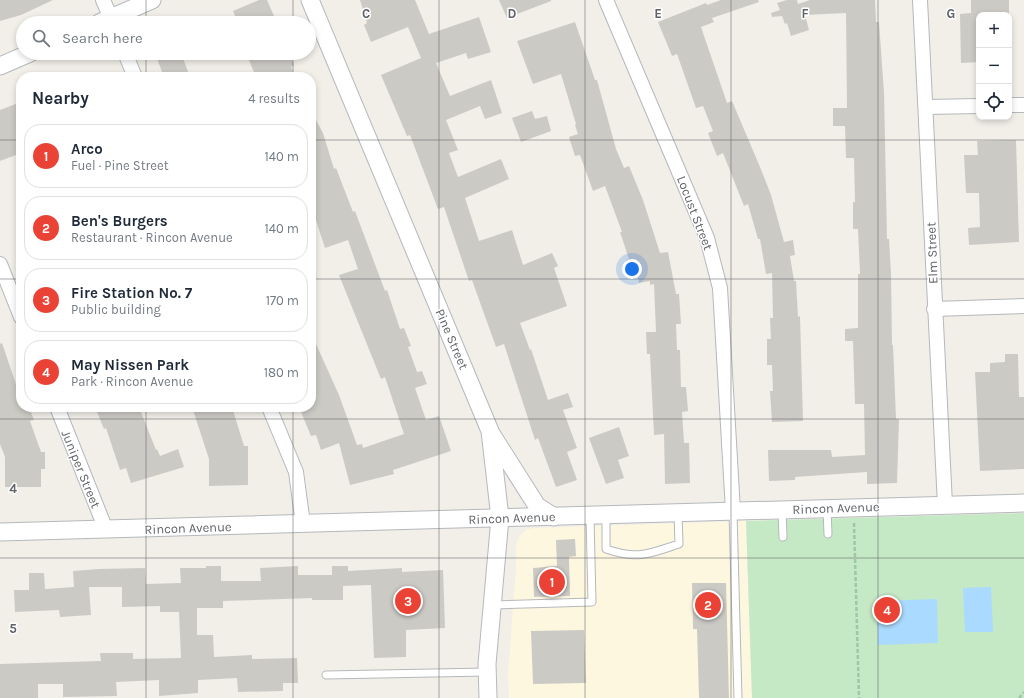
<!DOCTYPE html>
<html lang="en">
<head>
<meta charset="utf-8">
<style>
	:root { --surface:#fff; --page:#f6f6f7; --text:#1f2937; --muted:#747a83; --line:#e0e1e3; --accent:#ea4335 }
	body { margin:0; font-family:Karla,sans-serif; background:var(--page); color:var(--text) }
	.controls { position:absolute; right:12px; top:12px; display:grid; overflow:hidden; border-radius:8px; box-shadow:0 2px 6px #0003 }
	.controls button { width:36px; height:36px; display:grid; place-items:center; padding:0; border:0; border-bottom:1px solid var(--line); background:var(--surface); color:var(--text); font:20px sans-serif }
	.you { position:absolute; left:632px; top:269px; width:14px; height:14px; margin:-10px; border:3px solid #fff; border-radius:50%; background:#1a73e8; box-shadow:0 0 0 6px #1a73e833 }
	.badge { display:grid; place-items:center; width:26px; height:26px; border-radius:50%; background:var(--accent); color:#fff; font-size:13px; font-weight:700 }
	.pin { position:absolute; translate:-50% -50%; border:2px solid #fff; box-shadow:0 1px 4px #0006 }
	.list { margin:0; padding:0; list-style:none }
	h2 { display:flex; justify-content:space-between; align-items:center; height:52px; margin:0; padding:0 16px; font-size:17px }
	h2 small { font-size:13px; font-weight:400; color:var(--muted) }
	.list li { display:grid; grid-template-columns:26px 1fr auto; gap:12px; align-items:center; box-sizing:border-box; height:64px; margin:0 8px 8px; padding:0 8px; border:1px solid var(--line); border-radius:16px }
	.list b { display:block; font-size:15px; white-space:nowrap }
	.list p { margin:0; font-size:13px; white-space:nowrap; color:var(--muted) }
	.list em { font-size:13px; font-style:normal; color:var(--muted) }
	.icon { flex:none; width:22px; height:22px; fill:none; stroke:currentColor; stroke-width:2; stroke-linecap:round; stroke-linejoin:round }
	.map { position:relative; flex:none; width:1024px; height:698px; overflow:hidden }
	.search { position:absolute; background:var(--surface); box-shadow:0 2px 6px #0003; left:16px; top:16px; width:300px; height:44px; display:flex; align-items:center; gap:10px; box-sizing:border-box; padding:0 14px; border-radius:22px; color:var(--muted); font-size:15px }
	.panel { position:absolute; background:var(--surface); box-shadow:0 2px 6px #0003; left:16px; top:72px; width:300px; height:340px; border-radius:16px }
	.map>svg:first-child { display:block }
	.commercial { fill:#fef7e0 }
	.green { fill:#c5e8c5 }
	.water { fill:#aadaff }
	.building { fill:#cccac5 }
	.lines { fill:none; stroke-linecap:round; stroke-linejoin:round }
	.service-casing { stroke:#b5b8bc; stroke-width:9 }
	.minor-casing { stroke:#b5b8bc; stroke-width:16 }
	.tertiary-casing { stroke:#b5b8bc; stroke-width:19 }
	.path { stroke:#9cc7a9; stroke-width:2.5; stroke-dasharray:4 2; stroke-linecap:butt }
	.service { stroke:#fff; stroke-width:7 }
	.minor { stroke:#fff; stroke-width:14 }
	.tertiary { stroke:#fff; stroke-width:17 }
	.grid { fill:none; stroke:#5f6368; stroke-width:1; stroke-opacity:0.55 }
	.labels { text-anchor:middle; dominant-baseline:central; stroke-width:3; stroke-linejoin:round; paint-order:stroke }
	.street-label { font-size:13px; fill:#5f6368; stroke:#fff }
	.grid-label { font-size:13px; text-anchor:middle; font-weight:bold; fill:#5f6368; stroke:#fff; stroke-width:3; stroke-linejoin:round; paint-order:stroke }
</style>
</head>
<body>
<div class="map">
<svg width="1024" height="698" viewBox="0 0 1024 698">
	<rect width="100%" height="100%" fill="#f1efe8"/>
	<!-- commercial -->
	<path class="commercial" d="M746,521l6,177h-243l-1,-22 8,-107v-24l3,-8 8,-8 10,-1z"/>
	<!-- green -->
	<path class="green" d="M1024,513v185h-272l-6,-177z"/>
	<!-- water -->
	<g class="water">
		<path d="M991,587l2,45h-28l-2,-44z"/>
		<path d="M937,599l1,44 -60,2 -1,-44z"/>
	</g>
	<!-- building -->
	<g class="building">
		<path d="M0,0h53l-32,15 -21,6z"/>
		<path d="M259,0h8l10,23h-39l-5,-12z"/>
		<path d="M360,0h55l14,34 50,-17 12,35 -23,7 -2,-6 -30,10 14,33 41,-16 11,33 -17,6 -5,-13 -34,14 12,30 -9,3 9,24 43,-18 8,20 -44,19 14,43 33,-11 11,35 29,-12 6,13 -4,2 13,38 -47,17 10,27 1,-1 17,51 20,-7 5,14 -10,3 14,38 -10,4 10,28 -21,7 -18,-49 -3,2 -31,-96 -8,3 -24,-67 -3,1 -25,-74 -6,2 -28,-74 -3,1 -26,-61 40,-17 -13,-31 -37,15 -7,-17 3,-2z"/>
		<path d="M499,0h52v1l-44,17z"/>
		<path d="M721,0h37l1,2 -47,16 2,4 -13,5 26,76 5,-2 28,66 11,28 13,47 9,-2 2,15 -5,1 4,25h2l2,36 2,-1 3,105 -31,1 -2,-31h3l-1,-26h-5v-26h4l-1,-21h3l-1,-45 -6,1 -6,-35h-2l-10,-35 -4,2 -21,-53 -6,3 -9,-23 5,-2 -10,-25 -7,2 -19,-54 -5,2 -14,-34 48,-19 1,2z"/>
		<path d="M787,0h10l1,4 12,-4h65l1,22h3l5,71 3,146h2l2,34 1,72h1l3,74h3l-2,64 -30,1v-12l-72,5v3l-26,1 -1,-31h63l1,7 33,-2 -1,-51h-9l-2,-63h-8v-12l13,-1v-54h2l-2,-45h-5v-27h2l-1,-44h-8l-1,-32h-12v-18h14l-1,-95 -41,2 4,15 -18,6 -4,-13 -2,1 -3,-8 -10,1 -1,-4 9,-3 -3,-7z"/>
		<path d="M971,0h38v15h-30v47l-18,1 -1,-49 11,-1z"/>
		<path d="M575,22l20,58h2l19,69 8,19 5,-2 14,34 17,53 8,-1 8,42h3l2,30h-5l1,26h3l1,37h5l2,24 -6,1 2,31h5l1,40 -25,1 -1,-50 -10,1 -4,-81h-3l-1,-22h10l-2,-48 -4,1v-4l-11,2 -1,-7 -9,2 -3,-18 3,-1 -9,-27h2l-17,-46 -12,5 -13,-36 -5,1 -6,-19 9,-3 -3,-9 1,-1 -15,-50 -28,10 -16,-43z"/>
		<path d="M155,53h26l9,24h-26z"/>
		<path d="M246,53h44l4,12 -3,2 4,10h-39z"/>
		<path d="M21,102v51l-21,8v-51z"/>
		<path d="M311,111l12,22 11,36 2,-1 17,44 2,-1 30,80 2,-1 13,39 4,-1 7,18 -3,1 9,25 5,-1 5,13 -12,4 11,32 13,-4 12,35 -58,19 1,4 -44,11 -11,-42 -18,7 -5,-15 -5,1 -12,-29h12v-74l28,62 18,50 5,-1 1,4 41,-14 -19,-57 -4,2 -42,-104 19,-6 -10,-29 -23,8 -10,-31 -4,1z"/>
		<path d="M532,111l3,8 12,-3 4,15 -30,11 -9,-24z"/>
		<path d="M1016,140l3,102 -50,3 -1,-17 12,-1 -1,-34h-13l-2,-38h14l-1,-14z"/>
		<path d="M2,343l19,56v8h8l5,13 -4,1 11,31h4v17h-4v18h-36v-30l-5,-13v-100z"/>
		<path d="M1005,354h13l1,43h5v72l-44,2 -5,-99h15v-9l15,-1z"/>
		<path d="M95,407h44l17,43 1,-1 3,7 18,-7 6,18 -53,16 -5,-15 -6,2 -14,-42 -2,1z"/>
		<path d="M192,407h40l12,39h4v39l-39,1v-27z"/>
		<path d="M619,427l10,29 -11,4 6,18 -18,6 -17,-46z"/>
		<path d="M575,539l1,17 -7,1 1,39 -36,1 -1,-29 24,-2 -1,-26z"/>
		<path d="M206,566h15v15h40l-1,-13 38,-2v9h34v-9h16v5l54,-3v4l41,-2 2,58 -39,2v27l-32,1 -3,-73 -28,1v14h-31v-2l-89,3v7h-26v27h16l1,22 38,-2v4l45,-1 1,25h-15v8l-45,1 -1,-14 -39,2v13l-39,3v-16l-43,2 1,14 -54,1v-13h-25v14h-38v-34l101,-3 -1,-8h33v6l48,-1 -2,-46h-19v-6l-38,1v-20h-33l2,28 -31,2 -1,-7 -44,2 -1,-22h15v-17h15l1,16 29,-2 -1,-16 26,-2 46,-1 1,16 35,-1 -1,-15h26z"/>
		<path d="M692,583h34l3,115h-30l-2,-69h-4z"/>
		<path d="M584,630l2,53 -53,1 -2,-53z"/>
	</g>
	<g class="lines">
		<defs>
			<g id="service">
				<path d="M827,509l1,25"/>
				<path d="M782,510l1,27"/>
				<path d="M733,512l5,186"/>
				<path d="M606,515v34c32,11 42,5 73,-5l-1,-31"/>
				<path d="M493,605l99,-3 -2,-86"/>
				<path d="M326,675l161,-3"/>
			</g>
			<g id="minor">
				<path d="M103,0l10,23"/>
				<path d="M606,0l101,238 13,50 13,223"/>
				<path d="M920,0l25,505"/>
				<path d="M125,53l10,24"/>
				<path d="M1009,105h15"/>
				<path d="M926,107l53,-1"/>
				<path d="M0,264l21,53"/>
				<path d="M934,309l90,-3"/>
				<path d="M57,407l49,123"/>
				<path d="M269,407l27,65 7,52"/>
			</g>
			<g id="tertiary">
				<path d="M310,0l180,431 10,87 -13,146 1,34"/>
				<path d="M99,23l53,-23"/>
				<path d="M0,66l30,-13"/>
				<path d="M492,435l45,71 17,11"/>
				<path d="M0,532l1024,-29"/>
			</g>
		</defs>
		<!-- service casing -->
		<use href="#service" class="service-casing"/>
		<!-- minor casing -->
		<use href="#minor" class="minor-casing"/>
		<!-- tertiary casing -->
		<use href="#tertiary" class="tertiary-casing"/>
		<!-- path -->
		<g class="path">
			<path d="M854,523l5,175"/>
			<path d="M1019,698l5,-6"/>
		</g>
		<!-- service -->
		<use href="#service" class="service"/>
		<!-- minor -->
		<use href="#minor" class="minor"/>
		<!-- tertiary -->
		<use href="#tertiary" class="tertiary"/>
	</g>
	<!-- grid -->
	<path class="grid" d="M146,0v23M293,0v23M439,0v698M585,0v698M731,0v698M878,0v698M146,53v24M293,53v24M0,140h21M311,140h713M0,279h21M311,279h713M146,407v291M293,407v291M0,419h1024M0,558h1024"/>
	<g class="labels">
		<!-- street labels -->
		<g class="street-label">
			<text transform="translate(695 213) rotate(69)">Locust Street</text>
			<text transform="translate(932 253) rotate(-92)">Elm Street</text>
			<text transform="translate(452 339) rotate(67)">Pine Street</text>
			<text transform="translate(81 469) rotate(68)">Juniper Street</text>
			<text transform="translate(836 508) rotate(-2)">Rincon Avenue</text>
			<text transform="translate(512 518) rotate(-2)">Rincon Avenue</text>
			<text transform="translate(188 528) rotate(-2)">Rincon Avenue</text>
		</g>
	</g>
	<g class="grid-label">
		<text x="366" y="18">C</text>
		<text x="512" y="18">D</text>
		<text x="658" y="18">E</text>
		<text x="805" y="18">F</text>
		<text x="951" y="18">G</text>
		<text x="13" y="493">4</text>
		<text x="13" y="633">5</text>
	</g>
</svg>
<div class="controls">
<button>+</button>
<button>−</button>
<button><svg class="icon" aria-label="locate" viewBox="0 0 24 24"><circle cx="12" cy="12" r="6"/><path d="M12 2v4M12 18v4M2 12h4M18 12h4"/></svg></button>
</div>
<div class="you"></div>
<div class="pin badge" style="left:552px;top:582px">1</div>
<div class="pin badge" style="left:708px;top:605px">2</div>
<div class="pin badge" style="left:408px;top:601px">3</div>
<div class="pin badge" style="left:887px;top:610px">4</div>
<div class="search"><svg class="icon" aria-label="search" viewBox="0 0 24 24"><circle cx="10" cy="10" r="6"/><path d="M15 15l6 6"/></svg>Search here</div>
<section class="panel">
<h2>Nearby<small>4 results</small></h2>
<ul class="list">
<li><span class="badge">1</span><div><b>Arco</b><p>Fuel · Pine Street</p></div><em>140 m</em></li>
<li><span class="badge">2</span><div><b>Ben's Burgers</b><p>Restaurant · Rincon Avenue</p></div><em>140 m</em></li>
<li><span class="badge">3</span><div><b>Fire Station No. 7</b><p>Public building</p></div><em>170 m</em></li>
<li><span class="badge">4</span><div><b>May Nissen Park</b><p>Park · Rincon Avenue</p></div><em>180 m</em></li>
</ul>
</section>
</div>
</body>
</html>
